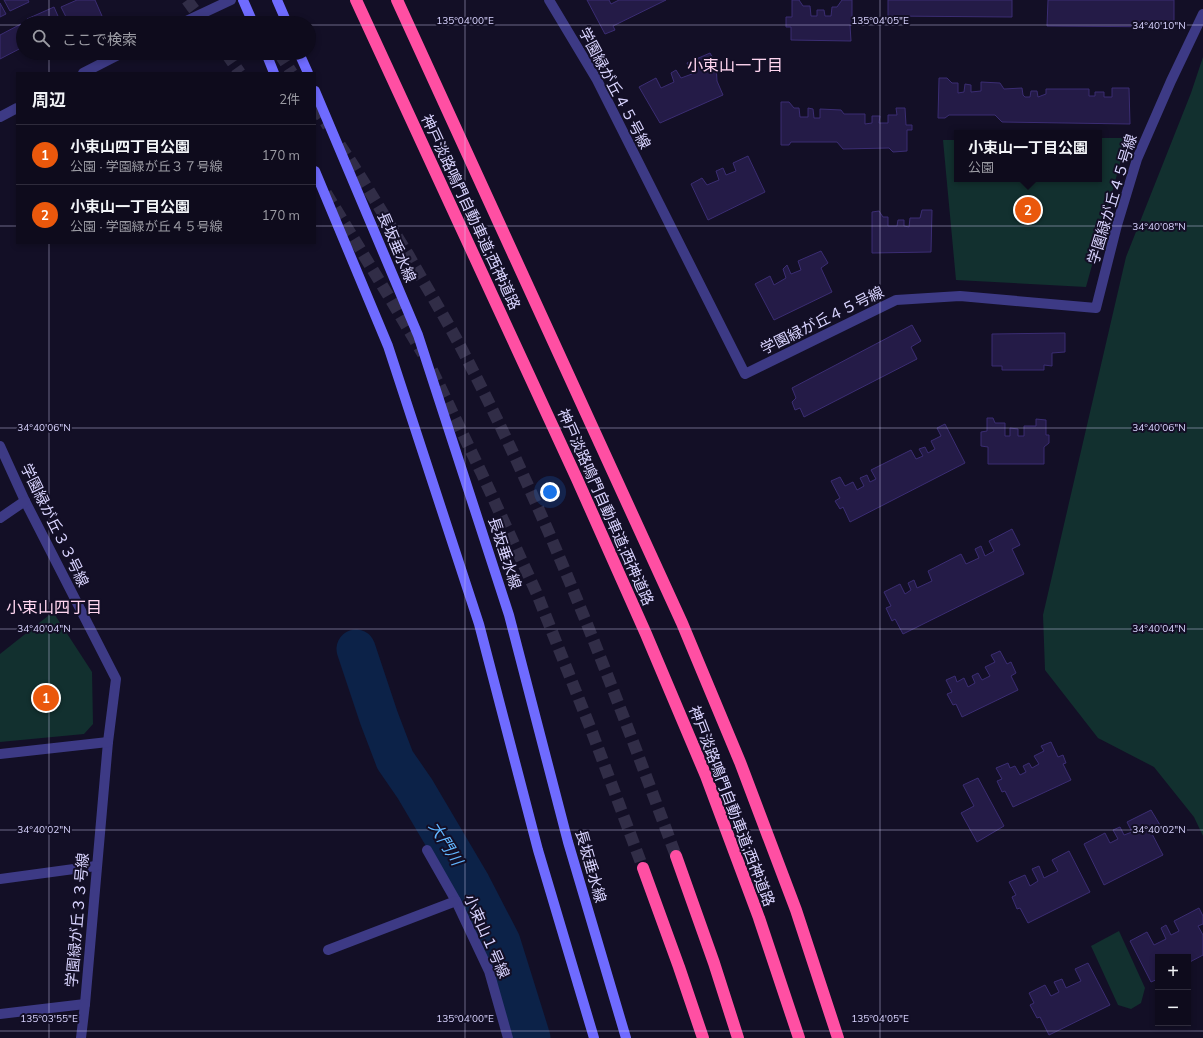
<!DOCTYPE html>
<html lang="ja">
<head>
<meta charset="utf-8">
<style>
	:root { --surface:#0e0b1c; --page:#171425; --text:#f1f3f6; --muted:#9b9ba3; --line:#2e2b3b; --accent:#ea580c }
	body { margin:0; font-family:Mulish,"Noto Sans JP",sans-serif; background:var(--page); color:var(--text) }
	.controls { position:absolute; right:12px; bottom:12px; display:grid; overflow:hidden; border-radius:0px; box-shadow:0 2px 6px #0003 }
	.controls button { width:36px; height:36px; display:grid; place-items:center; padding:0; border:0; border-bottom:1px solid var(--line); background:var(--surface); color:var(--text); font:20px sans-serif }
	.you { position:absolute; left:550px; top:492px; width:14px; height:14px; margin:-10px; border:3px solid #fff; border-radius:50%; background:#1a73e8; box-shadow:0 0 0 6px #1a73e833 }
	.badge { display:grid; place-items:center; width:26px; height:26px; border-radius:50%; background:var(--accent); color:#fff; font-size:13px; font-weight:700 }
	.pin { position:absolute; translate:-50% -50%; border:2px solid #fff; box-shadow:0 1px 4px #0006 }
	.popup { position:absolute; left:954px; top:130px; width:148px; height:52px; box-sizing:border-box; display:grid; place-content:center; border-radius:0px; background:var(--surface); filter:drop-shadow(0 1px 3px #0005); font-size:13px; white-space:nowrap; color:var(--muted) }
	.popup b { font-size:15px; color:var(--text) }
	.popup::after { content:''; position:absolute; left:50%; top:100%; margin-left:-8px; border:8px solid transparent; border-top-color:var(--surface) }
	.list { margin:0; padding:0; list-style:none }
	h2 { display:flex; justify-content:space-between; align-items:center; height:52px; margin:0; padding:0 16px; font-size:17px }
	h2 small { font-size:13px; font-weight:400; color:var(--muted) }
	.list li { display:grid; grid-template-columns:26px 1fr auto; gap:12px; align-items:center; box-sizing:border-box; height:60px; padding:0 16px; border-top:1px solid var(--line) }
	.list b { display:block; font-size:15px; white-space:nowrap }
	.list p { margin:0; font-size:13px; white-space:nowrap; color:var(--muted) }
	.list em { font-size:13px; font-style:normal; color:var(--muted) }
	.icon { flex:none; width:22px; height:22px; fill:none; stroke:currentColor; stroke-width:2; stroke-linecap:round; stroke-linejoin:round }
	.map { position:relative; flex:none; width:1203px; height:1038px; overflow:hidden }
	.search { position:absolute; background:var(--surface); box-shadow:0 2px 6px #0003; left:16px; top:16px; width:300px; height:44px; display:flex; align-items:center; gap:10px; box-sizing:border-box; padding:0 14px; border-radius:22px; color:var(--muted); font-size:15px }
	.panel { position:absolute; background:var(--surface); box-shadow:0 2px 6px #0003; left:16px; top:72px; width:300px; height:172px; border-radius:0px }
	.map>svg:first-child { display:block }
	.green { fill:#12302f }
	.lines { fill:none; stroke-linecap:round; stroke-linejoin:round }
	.river { stroke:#0c2248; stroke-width:39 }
	.building { fill:#241b47; stroke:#3b2d73 }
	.motorway-tunnel { stroke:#312d47; stroke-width:12; stroke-dasharray:12 6; stroke-linecap:butt }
	.minor { stroke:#3d3a85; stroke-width:10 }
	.tertiary { stroke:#3d3a85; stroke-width:10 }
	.secondary { stroke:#6f6bff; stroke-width:10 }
	.motorway { stroke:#ff4fa3; stroke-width:12 }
	.tertiary-bridge { stroke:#3d3a85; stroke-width:10 }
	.ticks { fill:none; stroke:#d9d4ff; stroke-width:1; stroke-opacity:0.45 }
	.labels { text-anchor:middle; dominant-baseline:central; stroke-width:4; stroke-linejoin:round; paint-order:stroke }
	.street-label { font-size:15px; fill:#d9d4ff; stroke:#130f26 }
	.neighbourhood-label { font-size:16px; fill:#ffd6f0; stroke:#130f26 }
	.water-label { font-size:16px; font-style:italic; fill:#62b6ff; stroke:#130f26 }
	.ticks-label { font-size:10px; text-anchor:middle; fill:#d9d4ff; stroke:#130f26; stroke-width:4; stroke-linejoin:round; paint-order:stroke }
</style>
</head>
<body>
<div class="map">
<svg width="1203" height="1038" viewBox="0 0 1203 1038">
	<rect width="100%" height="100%" fill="#130f26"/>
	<!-- green -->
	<g class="green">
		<path d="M1203,57v779l-9,-19 -40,-50 -56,-29 -53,-68 -2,-55 83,-358 65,-164z"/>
		<path d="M1099,138h28l-41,149 -130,-7 -13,-140h14v39h142z"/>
		<path d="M53,612l39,60 1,52 -9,10 -84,8v-88z"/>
		<path d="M1119,931l26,57 -4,15 -10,6 -13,-4 -27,-59z"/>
	</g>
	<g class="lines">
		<!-- river -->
		<path class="river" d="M356,649l23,69 16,42 20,29 56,95 30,58 30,96"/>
	</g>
	<!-- building -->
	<g class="building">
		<path d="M4,0h24l1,2 -19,9z"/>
		<path d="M77,0h18l7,16 -15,7h-18l-8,-16z"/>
		<path d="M587,0h22l2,4 8,-4h47l-53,26 2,4 -10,4z"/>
		<path d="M792,0h7l4,6h7l1,10h6v-6h7l1,6h6l1,-9h5l5,-7h10v17h3l1,8h-6l1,16 -60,-1v-13h-5v-10h6z"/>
		<path d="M888,0h124v17l-124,-1z"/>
		<path d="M1048,0h126v27l-127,-1z"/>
		<path d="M0,3l6,11 -6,3z"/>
		<path d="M54,7l7,16h-32l-2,-4z"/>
		<path d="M21,24l2,5v18l-23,12v-24z"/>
		<path d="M710,53l6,11 1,17 6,14 -63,28 -21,-36 17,-9 5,10 13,-6 -3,-9 5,-3 5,8 11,-4 -5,-11z"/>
		<path d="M939,78h8l5,5h6v10l6,-1 1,-8 6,1v7l10,-1v-9l19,1 4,6 18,-1 1,7 2,2h5l1,-6h6l1,6 8,-3v-5h43v7h6v-4h9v5h8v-9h17l1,36 -128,-2 -7,-7h-46l-4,3h-7z"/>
		<path d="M781,102h8l5,6h5l1,9h8v-9l5,1 1,9h6v-9l21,1 3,4h21v10l7,-1v-7h8l-1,7h9v-8h9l-1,-7h9l1,17h6v5h-5v21l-14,1 -4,-4 -46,1 -6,-7h-46l-2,3h-8z"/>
		<path d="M748,156l17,36 -57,28 -17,-36 11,-6 5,7 12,-5 -3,-9 7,-3 3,7 10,-4 -3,-8z"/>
		<path d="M922,210h10l-1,42 -59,1v-41l7,-1 4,6h5v9h9l1,-6h6v6l5,1 1,-9h10z"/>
		<path d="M821,251l7,12 -7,5 11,24 -58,28 -19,-36 15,-8 4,9 12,-7 -3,-9 4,-4 4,9 10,-4 -3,-9z"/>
		<path d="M912,325l9,16 -10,6 6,12 -113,58 -4,-9 -5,2 -3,-8 4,-4 -4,-10z"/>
		<path d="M1065,333v19l-13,1v13l-8,-1v5h-42v-4h-10v-32z"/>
		<path d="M987,418h6l2,5h10v13h5v-8l8,1v7h6v-10h12v-7l10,1v15h3v8l-5,4v17h-56v-17l-7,-1v-14l6,-1z"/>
		<path d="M945,424l20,39 -115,59 -7,-15 -3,2 -5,-8 5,-3 -9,-17 9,-4 5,9 8,-4 4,8 7,-4 -4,-8 7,-3 3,7 6,-3 -5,-9 40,-20 5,9 7,-3 -4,-7 6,-2 3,6 7,-4 -4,-8 10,-5 -4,-8z"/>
		<path d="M1012,529l8,16 -8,4 12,25 -121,60 -8,-15 -3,2 -6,-13 5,-2 -7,-14 16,-8 5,10 6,-4 -3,-7 6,-3 3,8 15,-7 -4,-10 33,-17 5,10 13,-6 -4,-9 6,-3 4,10 9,-5 -5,-10z"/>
		<path d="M1000,651l7,13 4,-2 5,11 -5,3 7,14 -56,27 -6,-13 -3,1 -6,-11 5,-2 -6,-12 9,-4 2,6 7,-4 4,9 7,-4 -3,-7 6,-3 4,7 8,-4 -5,-9 10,-5 -4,-7z"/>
		<path d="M1051,742l7,15 5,-2 3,8 -3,1 8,16 -58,27 -8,-16 -3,1 -5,-11 5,-2 -6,-11 12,-5 2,5 5,-2 5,9 6,-3 -3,-6 6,-3 3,5 7,-4 -5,-8 10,-5 -3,-5z"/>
		<path d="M978,778l26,48 -27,16 -16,-29 13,-7 -11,-21z"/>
		<path d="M1151,810l9,15 -10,5 13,25 -59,30 -20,-41 21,-11 5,10 8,-4 -5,-9 7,-3 4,8 8,-3 -5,-10z"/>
		<path d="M1069,851l21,41 -62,31 -8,-15 -3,1 -5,-12 4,-2 -7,-13 16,-7 5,11 8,-5 -6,-12 7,-3 5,12 14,-7 -6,-11z"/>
		<path d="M1199,908l4,8v8l-5,2 5,9v20l-15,8v-6h-30v22l-7,3 -21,-41 17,-9 7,13 12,-6 -5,-11 5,-3 5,10 8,-4 -5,-10z"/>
		<path d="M1088,963l22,42 -61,30 -9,-18 -3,1 -7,-13 4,-2 -5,-10 16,-8 6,11 8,-4 -5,-10 8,-3 4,9 15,-7 -6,-12z"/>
	</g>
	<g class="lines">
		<!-- motorway-tunnel -->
		<g class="motorway-tunnel">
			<path d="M187,0l17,23"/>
			<path d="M226,53l14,20"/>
			<path d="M279,53l13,20"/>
			<path d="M315,107l13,19"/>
			<path d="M340,145c24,36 46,74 69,111 20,36 42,71 60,107 82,159 145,327 207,493"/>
			<path d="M326,193l62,102 35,59"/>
			<path d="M432,370l50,104 55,120 55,138 51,136"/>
		</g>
		<!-- minor -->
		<g class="minor">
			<path d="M549,0l48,80 148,294 151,-74 64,-4 136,12 21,-83 20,-66 34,-78 32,-67"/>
			<path d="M0,446l25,55 91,178 -8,63 -23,262 -85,10"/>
			<path d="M0,518l25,-17"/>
			<path d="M0,754l108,-12"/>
			<path d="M427,850l29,51 33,70 19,67"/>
			<path d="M0,879l96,-13"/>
			<path d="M328,950l128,-49"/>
			<path d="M81,1038l4,-34"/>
		</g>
		<!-- tertiary -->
		<g class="tertiary">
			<path d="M83,73l39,-20"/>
			<path d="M0,117l17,-9"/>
		</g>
		<!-- secondary -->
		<g class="secondary">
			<path d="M243,0l10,23"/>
			<path d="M277,0l10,23"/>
			<path d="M266,53l8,20"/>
			<path d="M299,53l9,20"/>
			<path d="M315,91l103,244 91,280 59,227 58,196"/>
			<path d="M315,171l73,175 91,278 59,226 56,188"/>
		</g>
		<!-- motorway -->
		<g class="motorway">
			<path d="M356,0l221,479 69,155 60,142 53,142 40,120"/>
			<path d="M397,0l285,623 58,139 56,148 42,128"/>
			<path d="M676,856l38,107 24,75"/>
			<path d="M643,868l36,99 24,71"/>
		</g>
		<!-- tertiary-bridge -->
		<path class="tertiary-bridge" d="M182,23l49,-23"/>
	</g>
	<!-- ticks -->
	<path class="ticks" d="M49,0v23M465,0v1038M880,0v1038M0,25h23M309,25h894M49,53v20M0,226h17M315,226h888M49,243v795M0,428h1203M0,629h1203M0,830h1203M0,1031h1203"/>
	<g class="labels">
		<!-- street labels -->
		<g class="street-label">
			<text transform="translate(615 88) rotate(62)">学園緑が丘４５号線</text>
			<text transform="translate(1112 199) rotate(-73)">学園緑が丘４５号線</text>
			<text transform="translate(471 212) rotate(65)">神戸淡路鳴門自動車道;西神道路</text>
			<text transform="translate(397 247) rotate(67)">長坂垂水線</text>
			<text transform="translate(822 320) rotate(-26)">学園緑が丘４５号線</text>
			<text transform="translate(606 507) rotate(66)">神戸淡路鳴門自動車道;西神道路</text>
			<text transform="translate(55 525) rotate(64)">学園緑が丘３３号線</text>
			<text transform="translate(505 553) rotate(72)">長坂垂水線</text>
			<text transform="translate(732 806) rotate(69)">神戸淡路鳴門自動車道;西神道路</text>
			<text transform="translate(591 866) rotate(74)">長坂垂水線</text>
			<text transform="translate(77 920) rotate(-85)">学園緑が丘３３号線</text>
			<text transform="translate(487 936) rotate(66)">小束山１号線</text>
		</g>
		<!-- neighbourhood labels -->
		<g class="neighbourhood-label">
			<text x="735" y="65">小束山一丁目</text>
			<text x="54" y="607">小束山四丁目</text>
		</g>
		<!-- water labels -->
		<g class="water-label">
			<text transform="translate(446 843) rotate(58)">大門川</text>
		</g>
	</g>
	<g class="ticks-label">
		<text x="465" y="24">135°04'00"E</text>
		<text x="880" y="24">135°04'05"E</text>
		<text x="1159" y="29">34°40'10"N</text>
		<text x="1159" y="230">34°40'08"N</text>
		<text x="44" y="431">34°40'06"N</text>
		<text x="1159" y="431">34°40'06"N</text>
		<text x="44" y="632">34°40'04"N</text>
		<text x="1159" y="632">34°40'04"N</text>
		<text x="44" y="833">34°40'02"N</text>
		<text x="1159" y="833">34°40'02"N</text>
		<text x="49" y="1022">135°03'55"E</text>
		<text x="465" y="1022">135°04'00"E</text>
		<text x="880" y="1022">135°04'05"E</text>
	</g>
</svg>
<div class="controls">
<button>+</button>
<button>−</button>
</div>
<div class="you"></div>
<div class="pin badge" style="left:46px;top:698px">1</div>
<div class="pin badge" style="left:1028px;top:210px">2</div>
<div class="popup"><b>小束山一丁目公園</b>公園</div>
<div class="search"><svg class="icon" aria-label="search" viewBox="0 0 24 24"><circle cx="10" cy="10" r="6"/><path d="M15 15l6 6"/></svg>ここで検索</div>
<section class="panel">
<h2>周辺<small>2件</small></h2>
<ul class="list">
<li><span class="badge">1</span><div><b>小束山四丁目公園</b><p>公園 · 学園緑が丘３７号線</p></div><em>170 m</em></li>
<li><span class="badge">2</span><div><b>小束山一丁目公園</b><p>公園 · 学園緑が丘４５号線</p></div><em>170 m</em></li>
</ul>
</section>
</div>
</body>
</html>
